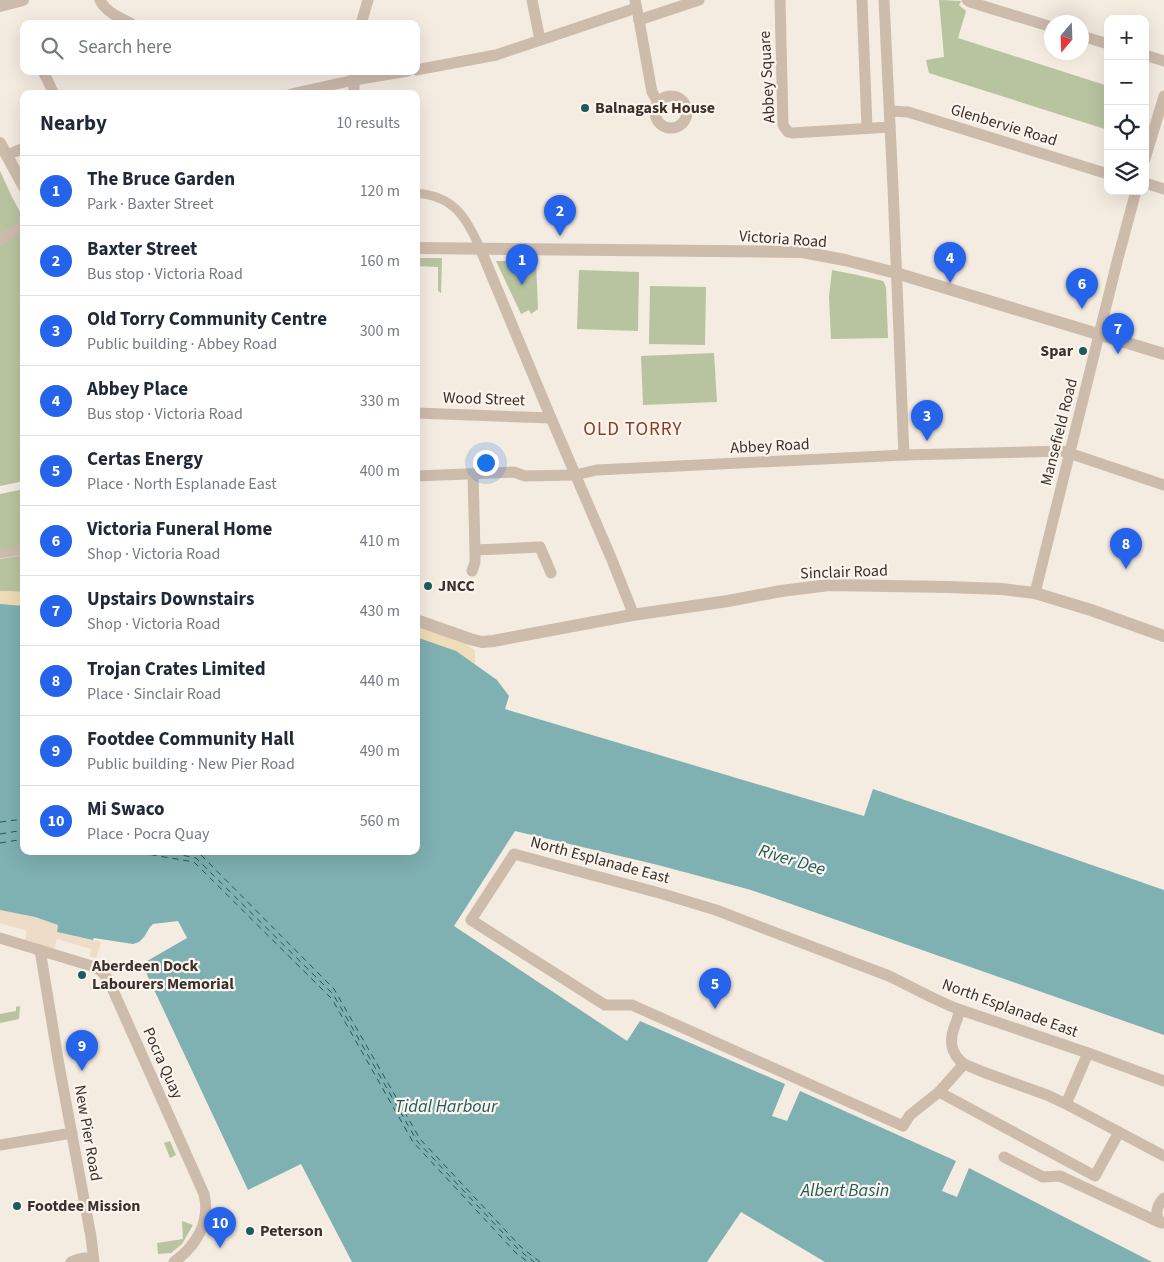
<!DOCTYPE html>
<html lang="en">
<head>
<meta charset="utf-8">
<style>
	:root { --surface:#fff; --page:#f2f2f3; --text:#1f2937; --muted:#747a83; --line:#e0e1e3; --accent:#2563eb }
	body { margin:0; font-family:"Source Sans 3",sans-serif; background:var(--page); color:var(--text) }
	.controls { position:absolute; right:15px; top:15px; display:grid; overflow:hidden; border-radius:10px; box-shadow:0 5px 20px #0002 }
	.controls button { width:45px; height:45px; display:grid; place-items:center; padding:0; border:0; border-bottom:1px solid var(--line); background:var(--surface); color:var(--text); font:25px sans-serif }
	.compass { position:absolute; left:1044px; top:15px; width:45px; height:45px; border-radius:50%; background:var(--surface); box-shadow:0 5px 20px #0002; rotate:199deg }
	.you { position:absolute; left:485px; top:462px; width:18px; height:18px; margin:-12px; border:4px solid #fff; border-radius:50%; background:#1a73e8; box-shadow:0 0 0 8px #1a73e833 }
	.badge { display:grid; place-items:center; width:32px; height:32px; border-radius:50%; background:var(--accent); color:#fff; font-size:16px; font-weight:700 }
	.pin { position:absolute; translate:-50% -41px; filter:drop-shadow(0 1px 2px #0008) }
	.pin::after { content:''; position:absolute; top:26px; width:18px; height:15px; background:inherit; clip-path:polygon(0 0,100% 0,50% 100%) }
	.list { margin:0; padding:0; list-style:none }
	h2 { display:flex; justify-content:space-between; align-items:center; height:65px; margin:0; padding:0 20px; font-size:21px }
	h2 small { font-size:16px; font-weight:400; color:var(--muted) }
	.list li { display:grid; grid-template-columns:32px 1fr auto; gap:15px; align-items:center; box-sizing:border-box; height:70px; padding:0 20px; border-top:1px solid var(--line) }
	.list b { display:block; font-size:19px; white-space:nowrap }
	.list p { margin:0; font-size:16px; white-space:nowrap; color:var(--muted) }
	.list em { font-size:16px; font-style:normal; color:var(--muted) }
	.icon { flex:none; width:28px; height:28px; fill:none; stroke:currentColor; stroke-width:2; stroke-linecap:round; stroke-linejoin:round }
	.map { position:relative; flex:none; width:1164px; height:1262px; overflow:hidden }
	.search { position:absolute; background:var(--surface); box-shadow:0 5px 20px #0002; left:20px; top:20px; width:400px; height:55px; display:flex; align-items:center; gap:12px; box-sizing:border-box; padding:0 18px; border-radius:10px; color:var(--muted); font-size:19px }
	.panel { position:absolute; background:var(--surface); box-shadow:0 5px 20px #0002; left:20px; top:90px; width:400px; height:765px; border-radius:10px }
	.map>svg:first-child { display:block }
	.green { fill:#b8c4a0 }
	.sand { fill:#efdcb8 }
	.plaza { fill:#ecdcc8 }
	.water { fill:#7fb0b2 }
	.lines { fill:none; stroke-linecap:round; stroke-linejoin:round }
	.ferry { stroke:#1f5a5e; stroke-width:1; stroke-dasharray:6 5; stroke-linecap:butt }
	.pedestrian { stroke:#cdbbac; stroke-width:9 }
	.minor { stroke:#cdbbac; stroke-width:11 }
	.tertiary { stroke:#cdbbac; stroke-width:12 }
	.poi-dot { fill:#1f5a5e; stroke:#fbf5ee; stroke-width:2 }
	.labels { text-anchor:middle; dominant-baseline:central; stroke-width:4.5; stroke-linejoin:round; paint-order:stroke }
	.street-label { font-size:16px; fill:#3b302b; stroke:#fbf5ee }
	.poi-label { font-size:16px; font-weight:bold; fill:#3b302b; stroke:#fbf5ee; text-anchor:start }
	.water-label { font-size:18px; font-style:italic; fill:#1f5a5e; stroke:#fbf5ee }
	.quarter-label { font-size:19px; letter-spacing:1px; fill:#8c3b22; stroke:#fbf5ee }
</style>
</head>
<body>
<div class="map">
<svg width="1164" height="1262" viewBox="0 0 1164 1262">
	<rect width="100%" height="100%" fill="#f4ebe1"/>
	<!-- green -->
	<g class="green">
		<path d="M939,0l22,1 -2,4 7,6 -8,27 150,48v44l-179,-57 -3,-13 18,-3z"/>
		<path d="M0,171l12,26 12,22v262l-24,5z"/>
		<path d="M416,258h26l-1,35 -3,-2v-24l-22,-1z"/>
		<path d="M496,261h40l2,48 -7,5 -2,-4 -8,4z"/>
		<path d="M579,270l60,2 -1,59 -61,-2z"/>
		<path d="M832,270l25,5 26,6 3,6 2,51 -57,1 -2,-42z"/>
		<path d="M650,286l56,1 -1,58 -56,-1z"/>
		<path d="M714,353l3,49 -74,3 -2,-49z"/>
		<path d="M24,489v57l-24,4v-56z"/>
		<path d="M24,555v37l-24,-1v-32z"/>
		<path d="M20,1006l-1,13 -19,4v-9l16,-3v-4z"/>
		<path d="M170,1141l6,14 -6,3 -6,-15z"/>
		<path d="M182,1221l11,4 -11,19 -11,9 -13,1 -1,-11 26,-4z"/>
	</g>
	<!-- sand -->
	<g class="sand">
		<path d="M0,591l24,1v20h-24z"/>
		<path d="M416,626l48,17 11,8v14l22,15 -8,4 -66,-42 -7,-7z"/>
	</g>
	<!-- plaza -->
	<path class="plaza" d="M0,910l35,7 23,8 -1,7 44,10 -5,16 -6,-2 1,-7 -34,-10 -3,10 -29,-9 2,-9 -27,-8z"/>
	<!-- water -->
	<path class="water" d="M0,604l24,2v245h392v-214l40,14 41,29 12,16 -4,13 359,107 9,-27 291,101v145l-413,-145 -93,-25 -143,-34 -61,95 173,115 13,-20 145,63 -13,32 15,5 13,-30 156,70 -14,30 15,6 12,-29 183,94h-327l-84,-50 -34,50h-355l-51,-98 -53,26 -106,-226 45,-26 -9,-17 -25,3 -3,3 -6,10 -5,5 -6,2 -39,-6 -1,2 -36,-8 1,-7 -23,-8 -35,-7z"/>
	<g class="lines">
		<!-- ferry -->
		<g class="ferry">
			<path d="M0,822l24,-3"/>
			<path d="M0,834l24,-4"/>
			<path d="M0,843l24,-4"/>
			<path d="M129,851l65,11 138,137 81,143 103,111 12,9"/>
			<path d="M162,851l34,7 137,136 84,147 102,109 15,12"/>
			<path d="M191,851l8,2 135,136 86,150 101,108 19,15"/>
		</g>
		<!-- pedestrian -->
		<g class="pedestrian">
			<path d="M416,193c38,3 50,24 64,55"/>
			<path d="M0,554l24,-4"/>
		</g>
		<!-- minor -->
		<g class="minor">
			<path d="M100,0c5,12 21,18 32,24"/>
			<path d="M532,0l8,40"/>
			<path d="M635,0l4,20 13,72 6,10"/>
			<path d="M780,0l3,125 5,7 4,1 98,-6"/>
			<path d="M862,0l5,128"/>
			<path d="M884,0l9,188 11,267"/>
			<path d="M967,0l3,2 82,25"/>
			<path d="M639,20l60,-20"/>
			<path d="M361,24l7,-24"/>
			<path d="M1082,36l26,8"/>
			<path d="M1145,55l19,6"/>
			<path d="M416,70l80,-15 140,-47"/>
			<path d="M43,71l11,23"/>
			<path d="M291,94l63,-14 54,-9"/>
			<path d="M354,94v-23"/>
			<circle cx="671" cy="112" r="16"/>
			<path d="M890,111l18,1 200,62"/>
			<path d="M7,155l12,-5 5,-1"/>
			<path d="M1145,159l19,-63"/>
			<path d="M1145,183l19,6"/>
			<path d="M0,240l24,-15"/>
			<path d="M480,248l71,170 61,142 19,48 1,7"/>
			<path d="M416,413l135,5"/>
			<path d="M473,475l2,75 65,-3 11,26"/>
			<path d="M416,476l98,-4 11,4 50,-1 22,-5 307,-15 159,-4 101,34"/>
			<path d="M472,571l3,-9v-12"/>
			<path d="M1035,593l83,-335 18,-67"/>
			<path d="M0,938l95,29 6,4 7,8 96,215c7,28 -8,52 -30,68"/>
			<path d="M40,950l19,115 32,172 3,25"/>
			<path d="M958,1009c2,6 -1,10 -3,16 -6,16 -5,28 9,39l-25,28 -29,23 -7,11 -271,-121h-27l-134,-85 43,-66 149,40 53,16 173,66c23,11 45,24 69,33l130,44 76,28"/>
			<path d="M964,1064l19,8 64,23 19,9 98,52"/>
			<path d="M939,1092l156,84 24,-44"/>
			<path d="M1066,1104l22,-51"/>
			<path d="M0,1145l72,-12"/>
			<path d="M1004,1157l39,20 17,-1 99,46"/>
			<path d="M1162,1223c-9,-6 -5,-18 2,-25"/>
			<path d="M71,1262c9,-4 14,-6 22,-1"/>
		</g>
		<!-- tertiary -->
		<g class="tertiary">
			<path d="M0,6l23,-6"/>
			<path d="M0,143l24,44"/>
			<path d="M416,248l386,4 43,8 51,13 268,81"/>
			<path d="M416,620l54,19 12,3 11,-1 139,-26 96,-14 53,-10 48,-6 119,2 54,2 33,4 56,17 73,26"/>
		</g>
	</g>
	<!-- markers -->
	<g class="poi-dot">
		<circle cx="585" cy="108" r="5"/>
		<circle cx="1083" cy="351" r="5"/>
		<circle cx="428" cy="586" r="5"/>
		<circle cx="82" cy="975" r="5"/>
		<circle cx="17" cy="1206" r="5"/>
		<circle cx="250" cy="1231" r="5"/>
	</g>
	<g class="labels">
		<!-- street labels -->
		<g class="street-label">
			<text transform="translate(767 77) rotate(-93)">Abbey Square</text>
			<text transform="translate(1004 125) rotate(17)">Glenbervie Road</text>
			<text transform="translate(783 239) rotate(4)">Victoria Road</text>
			<text transform="translate(484 399) rotate(2)">Wood Street</text>
			<text transform="translate(1059 432) rotate(-76)">Mansefield Road</text>
			<text transform="translate(770 446) rotate(-3)">Abbey Road</text>
			<text transform="translate(844 572) rotate(-2)">Sinclair Road</text>
			<text transform="translate(600 860) rotate(15)">North Esplanade East</text>
			<text transform="translate(1010 1008) rotate(20)">North Esplanade East</text>
			<text transform="translate(163 1063) rotate(66)">Pocra Quay</text>
			<text transform="translate(88 1133) rotate(80)">New Pier Road</text>
		</g>
		<!-- poi labels -->
		<g class="poi-label">
			<text x="595" y="108">Balnagask House</text>
			<text x="1073" y="351" text-anchor="end">Spar</text>
			<text x="438" y="586">JNCC</text>
			<text x="92" y="966">Aberdeen Dock<tspan x="92" dy="18">Labourers Memorial</tspan></text>
			<text x="27" y="1206">Footdee Mission</text>
			<text x="260" y="1231">Peterson</text>
		</g>
		<!-- water labels -->
		<g class="water-label">
			<text transform="translate(792 860) rotate(17)">River Dee</text>
			<text x="446" y="1106">Tidal Harbour</text>
			<text x="845" y="1190">Albert Basin</text>
		</g>
		<!-- quarter labels -->
		<g class="quarter-label">
			<text x="633" y="429">OLD TORRY</text>
		</g>
	</g>
</svg>
<div class="controls">
<button>+</button>
<button>−</button>
<button><svg class="icon" aria-label="locate" viewBox="0 0 24 24"><circle cx="12" cy="12" r="6"/><path d="M12 2v4M12 18v4M2 12h4M18 12h4"/></svg></button>
<button><svg class="icon" aria-label="layers" viewBox="0 0 24 24"><path d="M12 4l9 5-9 5-9-5zM3 14l9 5 9-5"/></svg></button>
</div>
<svg class="compass" viewBox="-18 -18 36 36"><path d="M0-13l5 13h-10z" fill="#e53935"/><path d="M0 13l5-13h-10z" fill="#747a83"/></svg>
<div class="you"></div>
<div class="pin badge" style="left:522px;top:285px">1</div>
<div class="pin badge" style="left:560px;top:236px">2</div>
<div class="pin badge" style="left:927px;top:441px">3</div>
<div class="pin badge" style="left:950px;top:283px">4</div>
<div class="pin badge" style="left:715px;top:1009px">5</div>
<div class="pin badge" style="left:1082px;top:309px">6</div>
<div class="pin badge" style="left:1118px;top:354px">7</div>
<div class="pin badge" style="left:1126px;top:569px">8</div>
<div class="pin badge" style="left:82px;top:1071px">9</div>
<div class="pin badge" style="left:220px;top:1248px">10</div>
<div class="search"><svg class="icon" aria-label="search" viewBox="0 0 24 24"><circle cx="10" cy="10" r="6"/><path d="M15 15l6 6"/></svg>Search here</div>
<section class="panel">
<h2>Nearby<small>10 results</small></h2>
<ul class="list">
<li><span class="badge">1</span><div><b>The Bruce Garden</b><p>Park · Baxter Street</p></div><em>120 m</em></li>
<li><span class="badge">2</span><div><b>Baxter Street</b><p>Bus stop · Victoria Road</p></div><em>160 m</em></li>
<li><span class="badge">3</span><div><b>Old Torry Community Centre</b><p>Public building · Abbey Road</p></div><em>300 m</em></li>
<li><span class="badge">4</span><div><b>Abbey Place</b><p>Bus stop · Victoria Road</p></div><em>330 m</em></li>
<li><span class="badge">5</span><div><b>Certas Energy</b><p>Place · North Esplanade East</p></div><em>400 m</em></li>
<li><span class="badge">6</span><div><b>Victoria Funeral Home</b><p>Shop · Victoria Road</p></div><em>410 m</em></li>
<li><span class="badge">7</span><div><b>Upstairs Downstairs</b><p>Shop · Victoria Road</p></div><em>430 m</em></li>
<li><span class="badge">8</span><div><b>Trojan Crates Limited</b><p>Place · Sinclair Road</p></div><em>440 m</em></li>
<li><span class="badge">9</span><div><b>Footdee Community Hall</b><p>Public building · New Pier Road</p></div><em>490 m</em></li>
<li><span class="badge">10</span><div><b>Mi Swaco</b><p>Place · Pocra Quay</p></div><em>560 m</em></li>
</ul>
</section>
</div>
</body>
</html>
